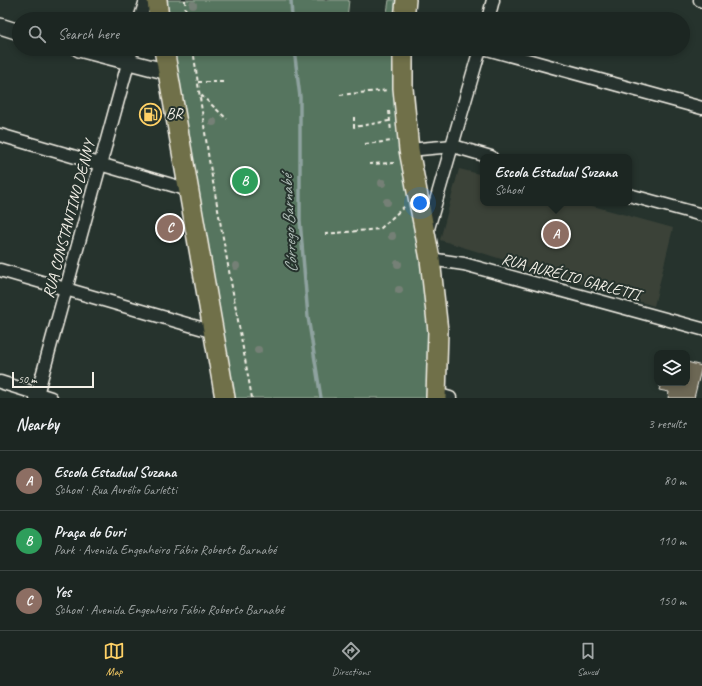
<!DOCTYPE html>
<html lang="en">
<head>
<meta charset="utf-8">
<style>
	:root { --surface:#1c2622; --page:#252e2a; --text:#f1f3f6; --muted:#a0a5a5; --line:#3a4340; --accent:#ffd166 }
	body { margin:0; font-family:Caveat,sans-serif; background:var(--page); color:var(--text) }
	.controls { position:absolute; right:12px; bottom:12px; display:grid; overflow:hidden; border-radius:8px; box-shadow:0 2px 6px #0003 }
	.controls button { width:36px; height:36px; display:grid; place-items:center; padding:0; border:0; border-bottom:1px solid var(--line); background:var(--surface); color:var(--text); font:20px sans-serif }
	.scale { position:absolute; left:12px; bottom:10px; width:82px; box-sizing:border-box; padding-left:4px; border:2px solid #f4f1e8; border-top:0; font-size:11px; line-height:14px; white-space:nowrap; color:#f4f1e8; -webkit-text-stroke:3px #26332d; paint-order:stroke }
	.you { position:absolute; left:420px; top:203px; width:14px; height:14px; margin:-10px; border:3px solid #fff; border-radius:50%; background:#1a73e8; box-shadow:0 0 0 6px #1a73e833 }
	.badge { display:grid; place-items:center; width:26px; height:26px; border-radius:50%; background:var(--accent); color:#fff; font-size:13px; font-weight:700 }
	.pin { position:absolute; translate:-50% -50%; border:2px solid #fff; box-shadow:0 1px 4px #0006 }
	.popup { position:absolute; left:480px; top:154px; width:152px; height:52px; box-sizing:border-box; display:grid; place-content:center; border-radius:8px; background:var(--surface); filter:drop-shadow(0 1px 3px #0005); font-size:13px; white-space:nowrap; color:var(--muted) }
	.popup b { font-size:15px; color:var(--text) }
	.popup::after { content:''; position:absolute; left:50%; top:100%; margin-left:-8px; border:8px solid transparent; border-top-color:var(--surface) }
	.list { margin:0; padding:0; list-style:none }
	h2 { display:flex; justify-content:space-between; align-items:center; height:52px; margin:0; padding:0 16px; font-size:17px }
	h2 small { font-size:13px; font-weight:400; color:var(--muted) }
	.list li { display:grid; grid-template-columns:26px 1fr auto; gap:12px; align-items:center; box-sizing:border-box; height:60px; padding:0 16px; border-top:1px solid var(--line) }
	.list b { display:block; font-size:15px; white-space:nowrap }
	.list p { margin:0; font-size:13px; white-space:nowrap; color:var(--muted) }
	.list em { font-size:13px; font-style:normal; color:var(--muted) }
	.icon { flex:none; width:22px; height:22px; fill:none; stroke:currentColor; stroke-width:2; stroke-linecap:round; stroke-linejoin:round }
	.map { position:relative; flex:none; width:702px; height:398px; overflow:hidden }
	.search { position:absolute; background:var(--surface); box-shadow:0 2px 6px #0003; left:12px; right:12px; top:12px; height:44px; display:flex; align-items:center; gap:10px; box-sizing:border-box; padding:0 14px; border-radius:22px; color:var(--muted); font-size:15px }
	.sheet { height:232px; background:var(--surface) }
	nav { display:flex; justify-content:space-around; align-items:center; box-sizing:border-box; height:56px; border-top:1px solid var(--line); background:var(--surface); font-size:11px; color:var(--muted) }
	nav a { display:grid; justify-items:center; gap:2px }
	nav .on { color:var(--accent) }
	.map>svg:first-child { display:block }
	.built { fill:#3b4339 }
	.green { fill:#57755e; stroke:#a6b3a3 }
	.lines { fill:none; stroke-linecap:round; stroke-linejoin:round }
	.stream { stroke:#8ea29f; stroke-width:3.5 }
	.building { fill:#6d6755; stroke:#f4f1e8 }
	.minor-casing { stroke:#f4f1e8; stroke-width:15 }
	.tertiary-casing { stroke:#f4f1e8; stroke-width:18 }
	.primary-casing { stroke:#f4f1e8; stroke-width:22 }
	.path { stroke:#f4f1e8; stroke-width:2; stroke-dasharray:4 3; stroke-linecap:butt }
	.minor { stroke:#26332d; stroke-width:12 }
	.tertiary { stroke:#26332d; stroke-width:15 }
	.primary { stroke:#70704a; stroke-width:19 }
	.tree { fill:#758076 }
	.labels { text-anchor:middle; dominant-baseline:central; stroke-width:4; stroke-linejoin:round; paint-order:stroke }
	.poi-label { font-size:16px; fill:#f4f1e8; stroke:#26332d; text-anchor:start }
	.street-label { font-size:16px; fill:#f4f1e8; stroke:#26332d }
	.water-label { font-size:17px; font-style:italic; fill:#b0bdb8; stroke:#26332d }
</style>
</head>
<body>
<div class="map">
<svg width="702" height="398" viewBox="0 0 702 398">
	<rect width="100%" height="100%" fill="#26332d"/>
	<filter id="ink" filterUnits="userSpaceOnUse"><feTurbulence type="fractalNoise" baseFrequency=".025" numOctaves="2"/><feDisplacementMap in="SourceGraphic" scale="8" xChannelSelector="R" yChannelSelector="G"/><feConvolveMatrix kernelMatrix="1 2 1 2 8 2 1 2 1" color-interpolation-filters="sRGB"/></filter>
	<g filter="url(#ink)">
		<!-- built -->
		<path class="built" d="M459,169l24,6v28h99l91,25 -19,78 -214,-66z"/>
		<!-- green -->
		<g class="green">
			<path d="M163,0h186l-2,19h-182z"/>
			<path d="M389,0h9l-1,19h-11z"/>
			<path d="M171,49h224l3,72 33,211 -3,66h-197z"/>
		</g>
		<g class="lines">
			<!-- stream -->
			<g class="stream">
				<path d="M291,0l1,19"/>
				<path d="M294,49l6,48v123l8,97 13,81"/>
			</g>
		</g>
		<!-- building -->
		<path class="building" d="M687,362l15,4 -8,32h-26l1,-6 -10,-2 2,-7h26z"/>
		<g class="lines">
			<defs>
				<g id="minor">
					<path d="M700,0l2,1"/>
					<path d="M140,19l6,-19"/>
					<path d="M488,19l5,-19"/>
					<path d="M487,49l215,59"/>
					<path d="M0,135l189,55"/>
					<path d="M409,150l44,-4 38,11"/>
					<path d="M629,195l73,20"/>
					<path d="M427,232l53,-183"/>
					<path d="M430,259l34,5 238,65"/>
					<path d="M0,270l214,62"/>
					<path d="M0,382l51,16"/>
					<path d="M436,394l14,4"/>
					<path d="M36,398l96,-349"/>
				</g>
				<g id="tertiary">
					<path d="M0,26l19,6"/>
					<path d="M79,49l89,23"/>
				</g>
				<g id="primary">
					<path d="M157,0l2,19"/>
					<path d="M404,19l2,-19"/>
					<path d="M164,49l61,349"/>
					<path d="M403,49v39l6,62 21,109 8,72 -2,67"/>
				</g>
			</defs>
			<!-- minor casing -->
			<use href="#minor" class="minor-casing"/>
			<!-- tertiary casing -->
			<use href="#tertiary" class="tertiary-casing"/>
			<!-- primary casing -->
			<use href="#primary" class="primary-casing"/>
			<!-- path -->
			<g class="path">
				<path d="M185,0l1,19"/>
				<path d="M193,49l16,111 43,238"/>
				<path d="M198,82h28"/>
				<path d="M201,95l26,24"/>
				<path d="M340,95l48,-5"/>
				<path d="M389,111l2,21"/>
				<path d="M354,117v10l35,-6"/>
				<path d="M365,144l28,-3"/>
				<path d="M369,164l27,-1"/>
				<path d="M325,234l55,-5 25,-23"/>
			</g>
			<!-- minor -->
			<use href="#minor" class="minor"/>
			<!-- tertiary -->
			<use href="#tertiary" class="tertiary"/>
			<!-- primary -->
			<use href="#primary" class="primary"/>
		</g>
		<!-- trees -->
		<g class="tree">
			<circle cx="193" cy="5" r="4"/>
			<circle cx="213" cy="122" r="4"/>
			<circle cx="382" cy="183" r="4"/>
			<circle cx="387" cy="202" r="4"/>
			<circle cx="392" cy="236" r="4"/>
			<circle cx="398" cy="264" r="4"/>
			<circle cx="236" cy="266" r="4"/>
			<circle cx="399" cy="290" r="4"/>
			<circle cx="258" cy="350" r="4"/>
		</g>
	</g>
	<!-- icons -->
	<defs>
		<symbol id="fuel-ring" viewBox="-11 -11 22 22"><circle r="9.5" fill="#26332d" stroke="#ffd166" stroke-width="1.5"/><path d="M-5.5-6h7V0h2V4h1.3V-2.5L3-4.5l.8-.8L6-3V5H2.5V1h-1V6h-7ZM-4.2-4.7v3.2H.2V-4.7Z" fill="#ffd166"/></symbol>
	</defs>
	<g fill-rule="evenodd">
		<use href="#fuel-ring" x="138" y="102" width="25" height="25"/>
	</g>
	<g class="labels">
		<!-- poi labels -->
		<g class="poi-label">
			<text x="166" y="114">BR</text>
		</g>
		<!-- street labels -->
		<g class="street-label">
			<text transform="translate(69 219) rotate(-75)">RUA CONSTANTINO DENNY</text>
			<text transform="translate(571 277) rotate(15)">RUA AURÉLIO GARLETTI</text>
		</g>
		<!-- water labels -->
		<g class="water-label">
			<text transform="translate(289 224) rotate(-93)">Córrego Barnabé</text>
		</g>
	</g>
</svg>
<div class="controls">
<button><svg class="icon" aria-label="layers" viewBox="0 0 24 24"><path d="M12 4l9 5-9 5-9-5zM3 14l9 5 9-5"/></svg></button>
</div>
<div class="scale">50 m</div>
<div class="you"></div>
<div class="pin badge" style="left:556px;top:234px;background:#8d6e63">A</div>
<div class="popup"><b>Escola Estadual Suzana</b>School</div>
<div class="pin badge" style="left:245px;top:181px;background:#2e9e5b">B</div>
<div class="pin badge" style="left:170px;top:228px;background:#8d6e63">C</div>
<div class="search"><svg class="icon" aria-label="search" viewBox="0 0 24 24"><circle cx="10" cy="10" r="6"/><path d="M15 15l6 6"/></svg>Search here</div>
</div>
<section class="sheet">
<h2>Nearby<small>3 results</small></h2>
<ul class="list">
<li><span class="badge" style="background:#8d6e63">A</span><div><b>Escola Estadual Suzana</b><p>School · Rua Aurélio Garletti</p></div><em>80 m</em></li>
<li><span class="badge" style="background:#2e9e5b">B</span><div><b>Praça do Guri</b><p>Park · Avenida Engenheiro Fábio Roberto Barnabé</p></div><em>110 m</em></li>
<li><span class="badge" style="background:#8d6e63">C</span><div><b>Yes</b><p>School · Avenida Engenheiro Fábio Roberto Barnabé</p></div><em>150 m</em></li>
</ul>
</section>
<nav>
<a class="on"><svg class="icon" aria-label="map" viewBox="0 0 24 24"><path d="M3 6l6-2 6 2 6-2v14l-6 2-6-2-6 2zM9 4v14M15 6v14"/></svg>Map</a>
<a><svg class="icon" aria-label="directions" viewBox="0 0 24 24"><path d="M12 3l9 9-9 9-9-9zM9 14v-3h6M13 9l2 2-2 2"/></svg>Directions</a>
<a><svg class="icon" aria-label="saved" viewBox="0 0 24 24"><path d="M7 4h10v16l-5-4-5 4z"/></svg>Saved</a>
</nav>
</body>
</html>
